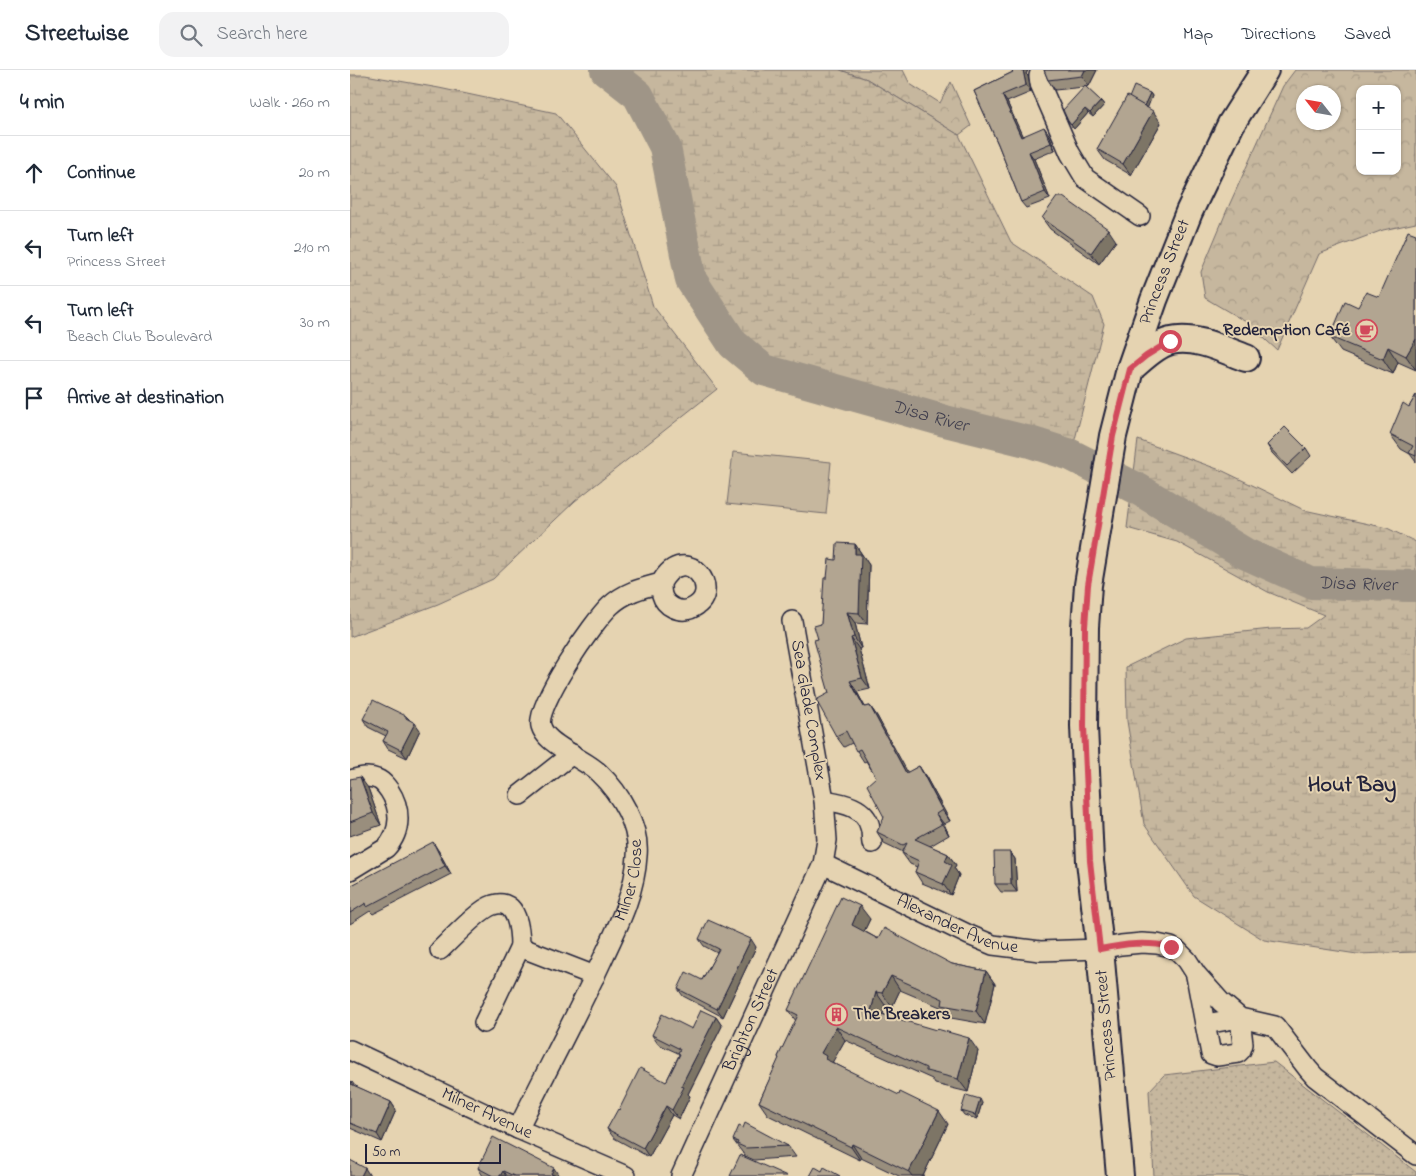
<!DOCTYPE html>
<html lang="en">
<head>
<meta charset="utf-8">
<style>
	:root { --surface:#fff; --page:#f2f2f3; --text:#1f2937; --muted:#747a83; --line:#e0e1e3 }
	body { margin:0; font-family:"Indie Flower",sans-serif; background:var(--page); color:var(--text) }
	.controls { position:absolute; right:15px; top:15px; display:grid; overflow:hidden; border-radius:10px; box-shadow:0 1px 4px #0004 }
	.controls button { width:45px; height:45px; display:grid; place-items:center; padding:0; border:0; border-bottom:1px solid var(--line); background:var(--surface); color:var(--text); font:25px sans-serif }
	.compass { position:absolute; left:946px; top:15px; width:45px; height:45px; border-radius:50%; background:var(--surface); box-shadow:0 1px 4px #0004; rotate:301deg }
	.scale { position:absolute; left:15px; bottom:12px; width:136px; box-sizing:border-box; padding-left:5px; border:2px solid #22223b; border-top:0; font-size:14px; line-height:18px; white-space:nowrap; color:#22223b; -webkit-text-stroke:4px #e5d3b1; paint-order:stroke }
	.stop { position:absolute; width:15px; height:15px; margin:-11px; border:4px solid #d1495b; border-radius:50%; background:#fff }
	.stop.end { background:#d1495b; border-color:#fff; box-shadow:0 1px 5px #0008 }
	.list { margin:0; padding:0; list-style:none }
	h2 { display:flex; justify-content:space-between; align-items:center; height:65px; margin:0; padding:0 20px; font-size:21px }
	h2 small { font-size:16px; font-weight:400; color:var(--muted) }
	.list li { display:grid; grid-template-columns:32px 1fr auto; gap:15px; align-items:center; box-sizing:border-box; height:75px; padding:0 20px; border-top:1px solid var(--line) }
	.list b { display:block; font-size:19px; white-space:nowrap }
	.list p { margin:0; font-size:16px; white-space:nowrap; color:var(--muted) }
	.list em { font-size:16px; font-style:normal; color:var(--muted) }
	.icon { flex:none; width:28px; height:28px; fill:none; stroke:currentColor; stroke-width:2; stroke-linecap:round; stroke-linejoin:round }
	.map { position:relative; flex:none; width:1066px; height:1106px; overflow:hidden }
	header { display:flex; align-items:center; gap:30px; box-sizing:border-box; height:70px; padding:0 25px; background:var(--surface); border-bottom:1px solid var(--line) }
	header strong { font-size:24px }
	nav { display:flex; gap:28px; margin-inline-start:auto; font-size:18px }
	.search { width:350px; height:45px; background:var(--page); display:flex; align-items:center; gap:12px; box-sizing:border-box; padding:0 18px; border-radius:15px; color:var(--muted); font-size:19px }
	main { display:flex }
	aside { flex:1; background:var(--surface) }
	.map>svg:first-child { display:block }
	.grass { fill:url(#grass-dots); stroke:#746c6c }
	.forest { fill:url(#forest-crowns); stroke:#746c6c; fill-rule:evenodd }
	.wetland { fill:url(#wetland-marsh); stroke:#746c6c }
	.pitch { fill:#c6b79e; stroke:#746c6c }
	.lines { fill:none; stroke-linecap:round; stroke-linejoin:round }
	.river { stroke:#9f9587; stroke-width:32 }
	.street-casing { stroke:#22223b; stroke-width:22 }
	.secondary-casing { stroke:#22223b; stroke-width:30 }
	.street { stroke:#e5d3b1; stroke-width:19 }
	.secondary { stroke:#e5d3b1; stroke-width:26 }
	.wall { fill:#998e7d; stroke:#22223b }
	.shaded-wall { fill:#7d7466; stroke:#22223b }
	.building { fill:#b2a591; stroke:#22223b }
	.route { stroke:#d1495b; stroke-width:6 }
	.labels { text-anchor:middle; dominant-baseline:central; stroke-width:4; stroke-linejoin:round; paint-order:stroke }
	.street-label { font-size:18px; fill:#22223b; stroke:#e5d3b1 }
	.poi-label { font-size:18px; font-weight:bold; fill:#22223b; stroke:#e5d3b1; text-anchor:end }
	.water-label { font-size:19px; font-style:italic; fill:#413f4e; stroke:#e5d3b1 }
	.district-label { font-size:22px; font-weight:bold; fill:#22223b; stroke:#e5d3b1 }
</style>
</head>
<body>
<header>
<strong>Streetwise</strong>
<div class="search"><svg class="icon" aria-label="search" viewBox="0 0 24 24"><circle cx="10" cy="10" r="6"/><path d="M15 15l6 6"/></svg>Search here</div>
<nav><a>Map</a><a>Directions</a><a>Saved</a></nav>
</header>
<main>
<aside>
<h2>4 min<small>Walk · 260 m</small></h2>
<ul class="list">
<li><svg class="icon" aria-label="ahead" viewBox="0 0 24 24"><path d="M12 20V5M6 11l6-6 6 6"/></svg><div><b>Continue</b></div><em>20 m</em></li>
<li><svg class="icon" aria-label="left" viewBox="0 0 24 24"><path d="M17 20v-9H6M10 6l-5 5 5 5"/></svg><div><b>Turn left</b><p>Princess Street</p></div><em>210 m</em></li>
<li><svg class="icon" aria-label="left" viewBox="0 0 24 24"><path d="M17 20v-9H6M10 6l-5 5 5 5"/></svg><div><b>Turn left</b><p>Beach Club Boulevard</p></div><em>30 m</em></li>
<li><svg class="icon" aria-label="arrive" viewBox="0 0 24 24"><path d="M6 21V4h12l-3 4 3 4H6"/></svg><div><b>Arrive at destination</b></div></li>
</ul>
</aside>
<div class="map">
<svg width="1066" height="1106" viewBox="0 0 1066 1106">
	<defs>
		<pattern id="grass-dots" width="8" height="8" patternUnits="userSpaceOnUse" patternTransform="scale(1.25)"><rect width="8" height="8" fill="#c6b79e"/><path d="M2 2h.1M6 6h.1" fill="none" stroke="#aa9d89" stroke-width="1.8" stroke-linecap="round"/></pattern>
		<pattern id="forest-crowns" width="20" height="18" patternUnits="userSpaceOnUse" patternTransform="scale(1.25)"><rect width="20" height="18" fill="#c6b79e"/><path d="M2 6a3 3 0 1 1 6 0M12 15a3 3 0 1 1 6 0" fill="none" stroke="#aa9d89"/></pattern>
		<pattern id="wetland-marsh" width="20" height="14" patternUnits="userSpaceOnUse" patternTransform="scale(1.25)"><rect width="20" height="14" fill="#c6b79e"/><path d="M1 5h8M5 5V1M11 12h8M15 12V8" fill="none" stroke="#aa9d89"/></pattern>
	</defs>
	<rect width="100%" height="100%" fill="#e5d3b1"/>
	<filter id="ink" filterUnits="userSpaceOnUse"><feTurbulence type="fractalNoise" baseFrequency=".02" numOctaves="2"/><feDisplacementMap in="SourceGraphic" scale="10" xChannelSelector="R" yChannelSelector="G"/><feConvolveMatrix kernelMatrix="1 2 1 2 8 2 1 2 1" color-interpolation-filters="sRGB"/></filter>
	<g filter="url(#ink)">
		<!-- grass -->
		<path class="grass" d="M924,992l142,110v4h-262l-5,-85 15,-16z"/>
		<!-- forest -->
		<g class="forest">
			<path d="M490,0h63l7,14 30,19 11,-21 20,44 -12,9 -92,-56z"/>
			<path d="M945,0h121v153l-33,7 -64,24 -42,96 -31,-28 -41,-24 -4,-26 26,-62 56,-124zM1010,19h37v82h-37zM954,22h30v30h-30z"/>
		</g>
		<!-- wetland -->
		<g class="wetland">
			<path d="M256,0h234l27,9 92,56 52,107 82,55 11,27 -33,131 -41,-13 -85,-21 -181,-51 -31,-26 -42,-64 -26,-133 -27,-52z"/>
			<path d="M0,5h15l74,13 117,25 60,74 37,119 64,83 -142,112 -82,78 -55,25 -88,33z"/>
			<path d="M788,370l85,31 81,39 83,18 29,14v410l-59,2 -93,-14 -70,-44 -50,-72 -17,-103 -1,-54 60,-29 85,-9 35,-1 18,-13 -56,-23 -91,-50 -50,-14z"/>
		</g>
		<!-- pitch -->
		<path class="pitch" d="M383,382l98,10 -5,52 -99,-10z"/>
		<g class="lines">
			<!-- river -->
			<path class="river" id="s1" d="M256,0l32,25 27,52 26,133 42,64 31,26 181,51 85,21 41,13 67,34 106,64 67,30 105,3"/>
			<defs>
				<g id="street">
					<path d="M691,0l-2,6 1,8 30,69 15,25 55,38"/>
					<path d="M0,710c9,-2 18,-5 27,-1 6,2 8,6 12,11 12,18 13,41 -3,58l-36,22"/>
					<path d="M170,725l52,-41"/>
					<path d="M474,730c17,3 41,6 46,27 2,5 1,11 2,16"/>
					<path id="s2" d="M473,794l146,71 24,10 47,6 60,-2 21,-4 21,-2 15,1 14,3 7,4 9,9 9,14 25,28 19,16 35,8 33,43 7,8 101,78"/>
					<path d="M90,880c12,-11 39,-41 53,-45 25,-8 27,27 27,42l75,29"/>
					<path d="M846,906l9,48"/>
					<path d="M890,948l3,26 -2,6 -3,3 -21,3 -6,-2 -6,-30z"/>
					<path d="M134,953l36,-76"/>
					<path id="s3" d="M0,980l168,79 108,47"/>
					<path id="s4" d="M168,1059c28,-58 59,-114 86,-173 15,-32 31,-64 33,-100 3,-30 -17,-63 -38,-83 -7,-7 -17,-12 -25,-17 -11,-8 -29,-16 -33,-30 -6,-21 53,-105 69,-120 15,-14 32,-18 51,-23 24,-45 67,11 29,26 -11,4 -25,-3 -28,-14 -1,-4 -1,-9 -1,-12"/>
					<path id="s5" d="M331,1106l142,-312 4,-24 -3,-40 -32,-179"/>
				</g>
				<g id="secondary">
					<path d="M780,299c12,-10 26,-25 41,-28 24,-6 53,9 75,17"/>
					<path id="s6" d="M770,1106l-20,-227 -10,-88 -6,-135 1,-99 3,-42 25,-149 17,-67 24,-69 35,-88 42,-88 34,-54"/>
				</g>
			</defs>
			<!-- street casing -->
			<use href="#street" class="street-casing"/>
			<!-- secondary casing -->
			<use href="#secondary" class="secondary-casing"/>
			<!-- street -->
			<use href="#street" class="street"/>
			<!-- secondary -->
			<use href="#secondary" class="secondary"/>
		</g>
		<!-- wall -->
		<g class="wall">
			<path d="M661,0h17l-2,4 2,2 3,16 -24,10 15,34 27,-2 6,16 -21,9 16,40 -24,9 -5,-6 -23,-58 -24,-53 39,-19z"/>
			<path d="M694,0h53l-8,16 -4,1 16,14 3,4 -11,12 -5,-4 -14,16 -6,-8 16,-34 -29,3 -7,-10z"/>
			<path d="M800,23l2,3 -5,12 14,15 -30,52 -26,-15 -8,-11 32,-51z"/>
			<path d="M692,148l74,23 -17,23 -49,-35z"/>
			<path d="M1066,164v136l-18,-8 -5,12 -52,-22 -11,-15 28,-30 21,-10z"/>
			<path d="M1066,325v67l-6,-8 -9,-5 -11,-15 19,-27z"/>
			<path d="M917,375l39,3 5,8 -19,18 -20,-21z"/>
			<path d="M505,474l14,21 -2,59 -12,-1 6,25 -2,1 11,40 -13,3 8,15 5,-1 7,10 30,57 12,-7 7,11 24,44 -6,3 5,11 -19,11 18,8 8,11 -2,3 5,7 -8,20 -29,-12 -7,-11 2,-5 -7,-3 -8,-11 1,-1 -19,-9 -7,-11 7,-15 -8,-40 -10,-16 -2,1 -12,-19 -8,4 -8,-11 -7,-43 -11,-54 3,-15 6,-46 9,-18z"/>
			<path d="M56,646l14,14 -13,28 -19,-9 -5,-8 3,-5 -18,-9 -5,-8z"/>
			<path d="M0,709l18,9 13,37 -31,11z"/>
			<path d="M88,780l13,24 -78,40 -3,-3 -20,13v-38z"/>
			<path d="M660,782l5,7 2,33h-16l-6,-8z"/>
			<path d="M520,849l-6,12 14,8 74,25 34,7 9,13 -10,40 -34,-6 -6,-9 -45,-19 -8,17 -7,-2 -2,9 95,37 -10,41 -33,-8 -3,-5 -87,-39 -13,22 116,62 -25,52h-24l-38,-18 -1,2 -92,-45 -9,-13 20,-43 -1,-2 18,-36 -8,-11z"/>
			<path d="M349,869l57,8 -33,70 -40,-21 -5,-7 24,-9 15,-27 -13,-7z"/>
			<path d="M366,947l6,9 -34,68 2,2 -11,23 -7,-4 -23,42 -35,-19 -7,-9 12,-19 47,-28 13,-27 -1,-2 -20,-9 -6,-9 40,-6z"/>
			<path d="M0,1011l2,1 3,4 36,16 5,8 -14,32 -32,-14z"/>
			<path d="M632,1033l-5,16 -13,-4 -3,-4z"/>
			<path d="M383,1070l55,6 8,11 -42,3 -9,-4z"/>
			<path d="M128,1098l81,8h-76z"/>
		</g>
		<!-- shaded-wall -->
		<g class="shaded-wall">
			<path d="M673,0h5l-2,4 2,2 3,16 -5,-7z"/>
			<path d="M735,0h12l-8,16 -7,-10z"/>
			<path d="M800,23l2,3 -6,16 -3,-4z"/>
			<path d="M652,25l5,7 19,42 -5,-7z"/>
			<path d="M751,31l3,4 -11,12 -3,-4z"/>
			<path d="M735,39l3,4 -14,16 -3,-4z"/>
			<path d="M803,41l8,12 -30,52 -8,-11z"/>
			<path d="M694,57l5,7 6,16 -4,-7z"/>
			<path d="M679,82l5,7 16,40 -5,-7z"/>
			<path d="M758,159l8,12 -17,23 -8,-11z"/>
			<path d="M1066,269v31l-10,-14z"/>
			<path d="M1038,277l10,15 -5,12 -10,-15z"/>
			<path d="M505,474l14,21 -2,59 -8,-11 -4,-59z"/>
			<path d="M497,542l8,11 6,25 -7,-11z"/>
			<path d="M501,568l8,11 11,40 -8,-11z"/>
			<path d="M500,611l7,11 14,26 -7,-11z"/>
			<path d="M520,636l7,10 37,68 -8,-11z"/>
			<path d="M65,653l5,7 -13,28 -6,-8z"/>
			<path d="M569,696l7,11 24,44 -8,-11z"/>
			<path d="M10,707l8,11 13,37 -8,-12z"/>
			<path d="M586,744l8,10 5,11 -7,-11z"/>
			<path d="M83,772l5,8 13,24 -6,-8z"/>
			<path d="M660,782l5,7 2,33 -6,-8z"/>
			<path d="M598,784l8,11 -2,3 5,7 -8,20 -8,-11 2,-23z"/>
			<path d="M510,836l10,13 -9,19 -9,-13z"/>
			<path d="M401,869l5,8 -33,70 -6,-8z"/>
			<path d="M636,901l9,13 -10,40 -9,-13z"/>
			<path d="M541,906l9,14 -8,17 -10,-14z"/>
			<path d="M526,922l9,13 -4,19 -10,-13z"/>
			<path d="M366,947l6,9 -34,68 2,2 -11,23 -7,-9 9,-24z"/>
			<path d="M486,957l9,13 -13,23 2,9 -13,-19z"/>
			<path d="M619,968l9,13 -10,41 -10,-13z"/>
			<path d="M630,1029l2,4 -5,16 -2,-4z"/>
			<path d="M41,1032l5,8 -14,32 -5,-8z"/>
			<path d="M316,1036l6,9 -23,42 -6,-9z"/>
			<path d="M589,1041l9,13 -25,52h-11l-3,-4z"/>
			<path d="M502,1074l9,14 -1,2 -9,-13z"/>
			<path d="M15,1098l5,8h-9z"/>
			<path d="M204,1098l5,8h-6l-2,-2z"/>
			<path d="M153,1101l3,5h-6z"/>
		</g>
		<!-- building -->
		<g class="building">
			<path d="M661,0h12l3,15 -24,10 19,42 23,-10 7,16 -22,9 16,40 -24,10 -23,-58 -24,-53 39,-19z"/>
			<path d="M694,0h41l-3,6 -34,4z"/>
			<path d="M735,16l16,15 -11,12 -5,-4 -14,16 -3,-4 -5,-11z"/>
			<path d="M784,16l16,7 -6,13 -15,-8z"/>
			<path d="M777,26l26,15 -30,53 -26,-15z"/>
			<path d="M707,127h6l45,32 -17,24 -49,-35z"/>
			<path d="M1058,161l8,3v105l-10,17 -18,-9 -5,12 -53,-22 15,-36 13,6 8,-15 13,5z"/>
			<path d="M1066,325v61l-7,-3 4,-7 -23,-12 13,-31 6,4z"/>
			<path d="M935,357l21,21 -19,18 -20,-21z"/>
			<path d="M487,473l18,1v10h6l-2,59 -12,-1 7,25 -3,1 11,40 -12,3 14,26 6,-1 36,67 13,-7 23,44 -6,4 6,10 -27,15 33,15 -3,7 7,4 -9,19 -28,-12 4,-11 -17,-8 5,-10 -4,2 -26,-13 7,-15 -17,-32 9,-8 -16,-28 -4,2 -10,-20 -10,5 -20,-36 13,-7 -15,-53 4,-1 -4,-13 7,-2 3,-46h3l2,-19 7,1z"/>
			<path d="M23,630l33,16v2l9,5 -14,27 -18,-9 5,-9 -25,-13z"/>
			<path d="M10,707l13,36 -23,9v-43z"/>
			<path d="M83,772l12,24 -78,41 -1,-4 -16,10v-27z"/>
			<path d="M644,782h16l1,32h-16z"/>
			<path d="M491,827l19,9 -8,19 26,14 6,-11 68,36 34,7 -10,40 -34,-6 1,-6 -52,-23 -9,17 -6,-1 -5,19 65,19 1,-1 32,9 -11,41 -32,-8v-3l-90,-41 -15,26 5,3 -1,3 74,36 1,-3 39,19 -30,61 -57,-28 -1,3 -92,-45 20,-44 -1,-1 20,-42 -10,-5z"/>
			<path d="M358,850l43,19 -34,70 -39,-20 8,-17 16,8 17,-31 -20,-10z"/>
			<path d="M351,940l15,7 -35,69 3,1 -12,23 -6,-4 -23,42 -36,-19 11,-20 1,1 21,-42 26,14 14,-28 -2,-1 2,-4 -28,-14 10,-21 30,15z"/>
			<path d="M0,1011l2,1 -1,2 40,18 -14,32 -27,-11z"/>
			<path d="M616,1025l14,4 -5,16 -14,-4z"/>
			<path d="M395,1053l43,23 -42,2 -9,-4 1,-2 -5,-2 6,-14 4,2z"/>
			<path d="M143,1067l61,31 -3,6 6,2h-43l-11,-5 -3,5h-7l-15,-8z"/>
			<path d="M390,1085l47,21h-57z"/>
			<path d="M0,1090l15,8 -4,8h-11z"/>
			<path d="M465,1097l7,4 2,-4 16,9h-30z"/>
		</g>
	</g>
	<g class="lines" filter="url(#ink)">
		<!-- route -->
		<path class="route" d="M820,271l-24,15 -16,13 -17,67 -25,149 -3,42 -1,99 6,135 10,88c24,-5 47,-8 71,-2"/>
	</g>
	<!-- icons -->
	<defs>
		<symbol id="cafe-ring" viewBox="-11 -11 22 22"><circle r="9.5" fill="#e5d3b1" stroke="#d1495b" stroke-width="1.5"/><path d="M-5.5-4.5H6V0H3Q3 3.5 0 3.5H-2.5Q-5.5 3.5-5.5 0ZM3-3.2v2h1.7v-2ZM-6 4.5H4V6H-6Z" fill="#d1495b"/></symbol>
		<symbol id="building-ring" viewBox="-11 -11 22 22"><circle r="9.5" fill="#e5d3b1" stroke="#d1495b" stroke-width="1.5"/><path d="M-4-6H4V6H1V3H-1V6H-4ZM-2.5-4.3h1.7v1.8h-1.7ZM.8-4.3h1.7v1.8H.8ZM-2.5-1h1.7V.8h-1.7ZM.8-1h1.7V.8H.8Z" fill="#d1495b"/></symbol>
	</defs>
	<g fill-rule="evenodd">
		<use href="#cafe-ring" x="1004" y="248" width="25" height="25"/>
		<use href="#building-ring" x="474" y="932" width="25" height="25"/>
	</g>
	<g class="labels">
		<!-- street labels -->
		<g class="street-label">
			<text stroke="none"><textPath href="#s6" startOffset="916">Princess Street</textPath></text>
			<text transform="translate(458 640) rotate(80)">Sea Glade Complex</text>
			<text stroke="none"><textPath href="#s4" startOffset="274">Milner Close</textPath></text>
			<text stroke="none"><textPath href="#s2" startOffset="148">Alexander Avenue</textPath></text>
			<text stroke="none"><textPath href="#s5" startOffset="171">Brighton Street</textPath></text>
			<text transform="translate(757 955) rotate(-95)">Princess Street</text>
			<text stroke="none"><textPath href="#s3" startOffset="151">Milner Avenue</textPath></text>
		</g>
		<!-- poi labels -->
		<g class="poi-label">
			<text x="1000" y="261">Redemption Café</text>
			<text x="503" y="945" text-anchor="start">The Breakers</text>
		</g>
		<!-- water labels -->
		<g class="water-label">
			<text stroke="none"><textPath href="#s1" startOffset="524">Disa River</textPath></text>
			<text stroke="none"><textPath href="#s1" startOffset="989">Disa River</textPath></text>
		</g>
		<!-- district labels -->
		<g class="district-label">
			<text x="1002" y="716">Hout Bay</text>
		</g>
	</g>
</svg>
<div class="controls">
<button>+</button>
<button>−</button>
</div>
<svg class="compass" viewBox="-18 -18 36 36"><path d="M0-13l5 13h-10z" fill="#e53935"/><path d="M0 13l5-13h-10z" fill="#747a83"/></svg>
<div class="scale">50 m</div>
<div class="stop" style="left:820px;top:271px"></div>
<div class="stop end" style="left:821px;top:877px"></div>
</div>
</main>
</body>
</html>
